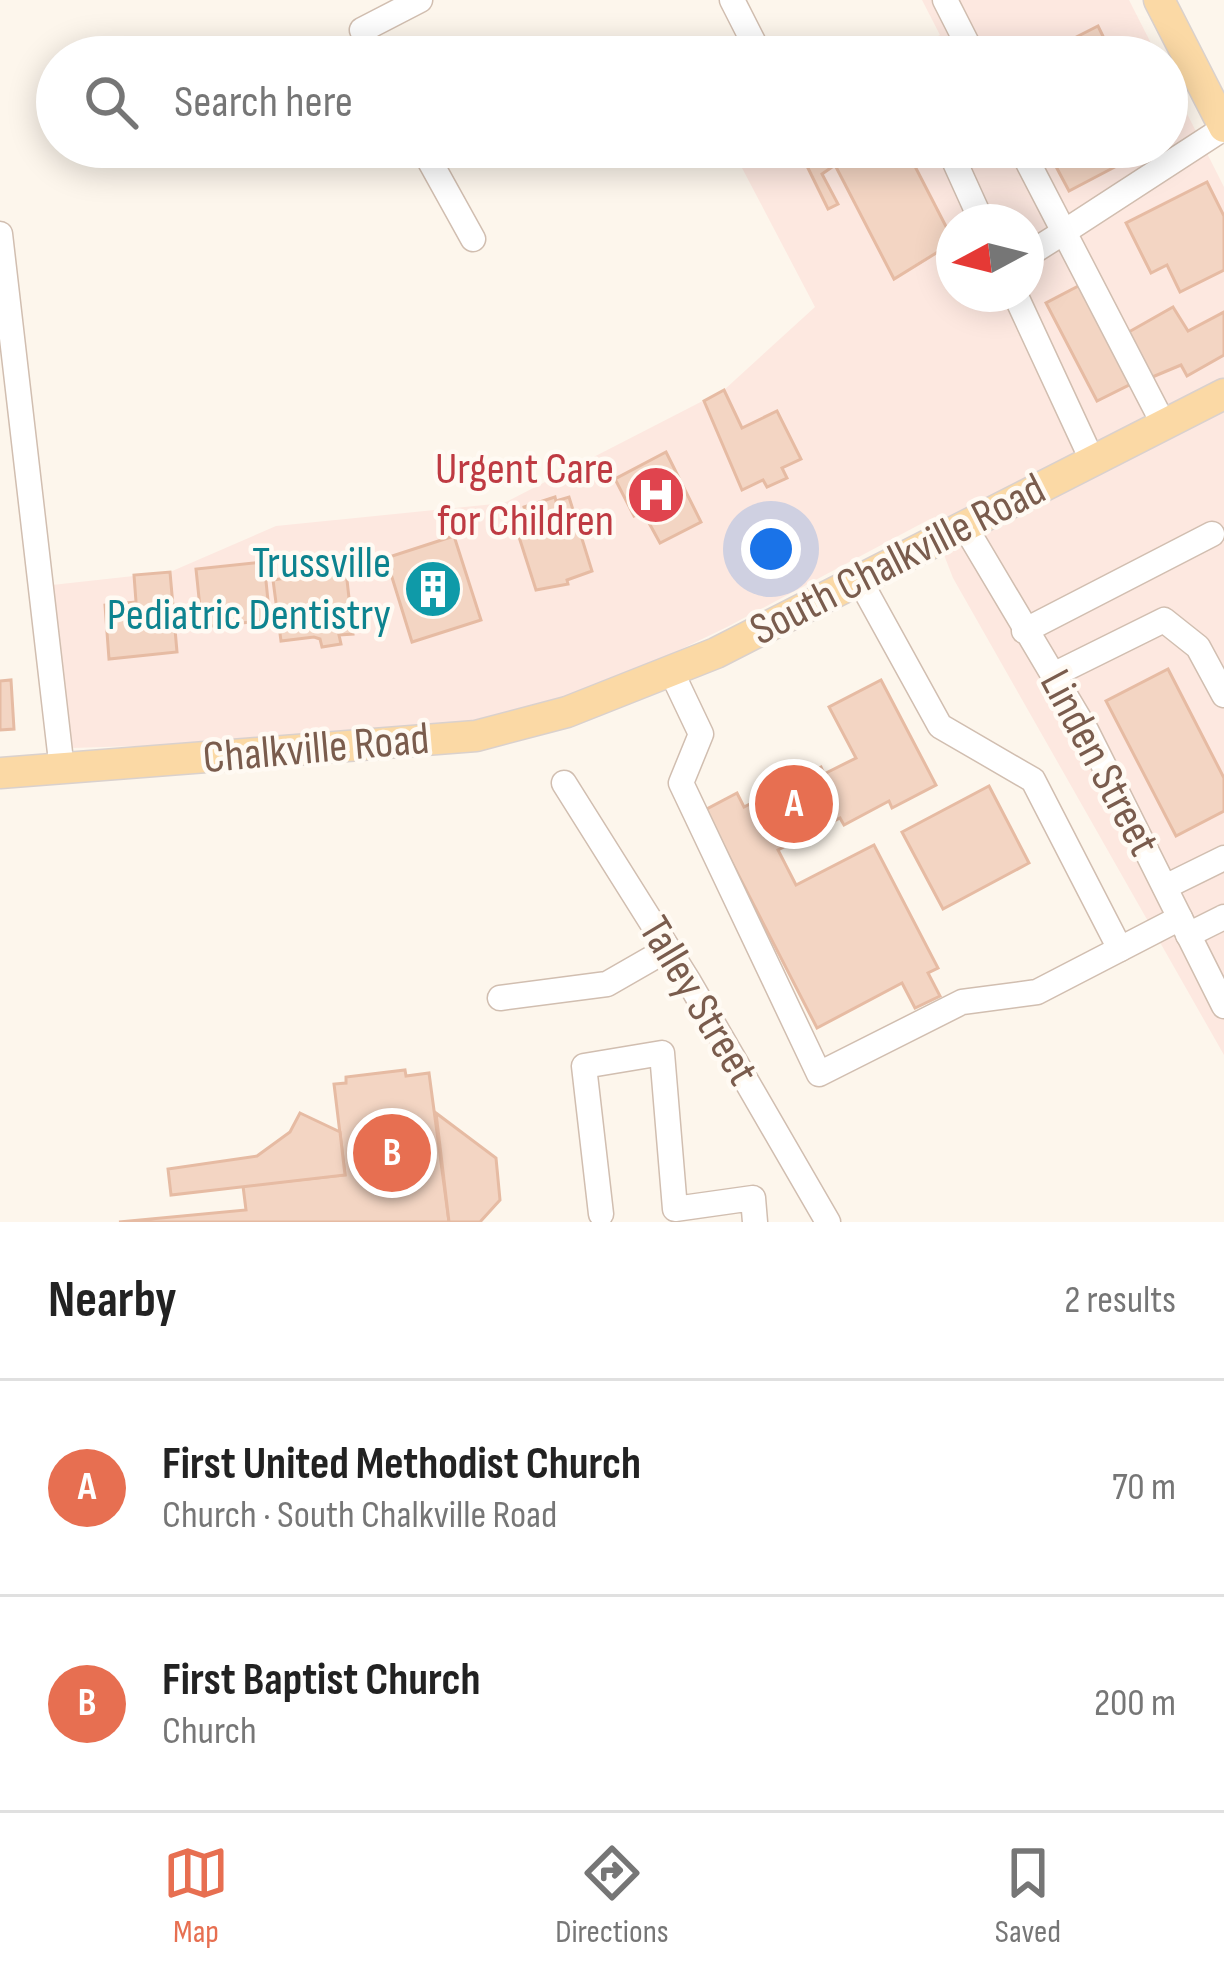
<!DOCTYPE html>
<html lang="en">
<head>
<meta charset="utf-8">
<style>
	:root { --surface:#fff; --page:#f2f2f2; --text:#222; --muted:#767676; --line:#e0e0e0; --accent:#e76f51 }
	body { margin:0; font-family:"Sofia Sans Condensed",sans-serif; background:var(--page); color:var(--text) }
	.compass { position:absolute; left:936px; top:204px; width:108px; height:108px; border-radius:50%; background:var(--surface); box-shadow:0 6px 30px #0003; rotate:263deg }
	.you { position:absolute; left:771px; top:549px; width:42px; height:42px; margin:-30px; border:9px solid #fff; border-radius:50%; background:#1a73e8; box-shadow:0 0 0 18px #1a73e833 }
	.badge { display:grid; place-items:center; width:78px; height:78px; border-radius:50%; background:var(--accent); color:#fff; font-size:39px; font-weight:700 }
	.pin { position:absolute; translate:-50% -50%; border:6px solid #fff; box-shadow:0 3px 12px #0006 }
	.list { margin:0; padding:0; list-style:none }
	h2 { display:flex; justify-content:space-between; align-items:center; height:156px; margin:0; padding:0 48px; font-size:51px }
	h2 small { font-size:39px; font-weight:400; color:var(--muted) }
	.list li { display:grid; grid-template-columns:78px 1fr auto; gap:36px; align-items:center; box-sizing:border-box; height:216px; padding:0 48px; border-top:3px solid var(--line) }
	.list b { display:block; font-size:45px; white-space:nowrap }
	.list p { margin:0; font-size:39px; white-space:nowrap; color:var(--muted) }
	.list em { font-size:39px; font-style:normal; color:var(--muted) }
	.icon { flex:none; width:66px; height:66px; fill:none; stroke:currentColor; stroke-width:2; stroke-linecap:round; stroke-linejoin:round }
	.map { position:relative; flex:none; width:1224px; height:1222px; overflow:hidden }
	.search { position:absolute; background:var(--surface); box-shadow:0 6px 30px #0003; left:36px; right:36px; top:36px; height:132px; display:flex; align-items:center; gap:30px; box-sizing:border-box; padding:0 42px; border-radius:66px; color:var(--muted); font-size:45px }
	.sheet { height:588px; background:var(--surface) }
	nav { display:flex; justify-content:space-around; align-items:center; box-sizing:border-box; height:168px; border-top:3px solid var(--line); background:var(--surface); font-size:33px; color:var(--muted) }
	nav a { display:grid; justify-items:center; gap:6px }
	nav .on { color:var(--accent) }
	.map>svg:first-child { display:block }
	.commercial { fill:#fde8e0; fill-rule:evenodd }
	.building { fill:#f3d5c3; stroke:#e6bba3; stroke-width:3 }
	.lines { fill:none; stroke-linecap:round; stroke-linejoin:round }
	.minor-casing { stroke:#d1beb0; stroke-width:27 }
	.major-casing { stroke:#dad1cd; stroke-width:33 }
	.minor { stroke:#fff; stroke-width:24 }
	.major { stroke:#fbd9a5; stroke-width:30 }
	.labels { text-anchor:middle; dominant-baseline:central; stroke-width:9; stroke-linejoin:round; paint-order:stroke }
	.health-label { font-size:45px; fill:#be3a42; stroke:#fffaf3; text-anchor:end }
	.street-label { font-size:45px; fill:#7a5c4d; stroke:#fffaf3 }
	.culture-label { font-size:45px; fill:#0d838f; stroke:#fffaf3; text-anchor:end }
</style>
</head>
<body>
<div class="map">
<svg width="1224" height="1222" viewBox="0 0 1224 1222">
	<rect width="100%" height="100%" fill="#fdf6ec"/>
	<!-- commercial -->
	<g class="commercial">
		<path d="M922,0h207l29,57h-261l43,-22z"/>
		<path d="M1167,74l57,113v868l-271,-477 -23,-59 -203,108 -155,75 -126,25 -214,16 -160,5 -20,-163 118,-13 106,-46 228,-23 220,-113 91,-83 -84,-160h436zM954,222h72v72h-72z"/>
	</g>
	<!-- building -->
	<g class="building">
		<path d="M1098,26l14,29 22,-11 5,13h-102z"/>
		<path d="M835,147h70l49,95 -60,37 -59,-114 -13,9 16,30 -10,5 -21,-43 29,-16z"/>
		<path d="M1060,147h63l7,12 -61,32 -17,-32 11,-6z"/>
		<path d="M1207,182l17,34v54l-44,22 -13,-27 -16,8 -25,-50z"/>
		<path d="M1086,282l51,99 -40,20 -51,-98z"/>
		<path d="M1173,307l15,24 36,-19v43l-37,21 -6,-11 -31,13 -23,-45z"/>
		<path d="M724,390l18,38 35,-17 24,48 -19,9 5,10 -20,9 -4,-7 -21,10 -38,-89z"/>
		<path d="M666,452l35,70 -41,21 -17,-31 -9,4 -19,-37z"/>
		<path d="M555,497l1,4 13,-4 23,74 -25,9 1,4 -32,6 -24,-75 13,-4 -1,-4z"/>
		<path d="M454,536l27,84 -69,22 -26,-84z"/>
		<path d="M264,562l6,58 -68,7 -6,-58z"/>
		<path d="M335,570l11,1 7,63 -14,1 2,9 -19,3 -2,-8 -6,-2 -33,4 -8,-61z"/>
		<path d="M170,572l7,80 -68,7 -4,-54 31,-3 -2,-27z"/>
		<path d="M1168,669l56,109v33l-48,25 -70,-135z"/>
		<path d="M11,680l3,49 -14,1v-49z"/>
		<path d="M881,680l55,105 -44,23 -3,-7 -45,24 -4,-7 -62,32 18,35 78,-40 64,123 -10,5 12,23 -25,12 -13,-25 -85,45 -112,-218 32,-17 7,14 77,-40 3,7 32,-16 -27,-51z"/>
		<path d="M989,786l40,77 -86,46 -41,-77z"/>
		<path d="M405,1070l1,6 23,-3 20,149h-330l127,-12 -3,-24 102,-11 -11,-91 12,-1v-6z"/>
		<path d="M300,1113l40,19 5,43 -174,20 -3,-26 89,-13 33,-24z"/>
		<path d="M436,1113l60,45 4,42 -20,22h-31z"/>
	</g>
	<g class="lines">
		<defs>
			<g id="minor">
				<path d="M732,0l29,57"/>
				<path d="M945,0l29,57"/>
				<path d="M373,57l-11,-27 58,-30"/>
				<path d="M422,147l51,92"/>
				<path d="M948,147l34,75"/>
				<path d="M1020,147l44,85 -38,24"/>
				<path d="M0,234l62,536"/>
				<path d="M1015,294l77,166"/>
				<path d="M1164,425l-100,-193 160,-104"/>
				<path d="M964,525l123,207 137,274"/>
				<path d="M859,579l81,147 93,54 87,169"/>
				<path d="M1024,631l188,-97"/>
				<path d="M672,673l29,61 -20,49 138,291 143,-72 75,-10 143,-74"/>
				<path d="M1055,674l109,-54 34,27 26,48"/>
				<path d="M564,783l125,199 139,240"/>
				<path d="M1165,887l59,-29"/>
				<path d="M1188,935l36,-18"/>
				<path d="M500,998l107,-14 61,-35"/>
				<path d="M601,1214l-17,-148 78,-13 13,156 78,-11 2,24"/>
			</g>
			<g id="major">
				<path d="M1159,0l65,127"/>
				<path d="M0,773l476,-37 91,-24 149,-59 508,-259"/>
			</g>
		</defs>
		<!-- minor casing -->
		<use href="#minor" class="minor-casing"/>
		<!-- major casing -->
		<use href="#major" class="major-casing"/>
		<!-- minor -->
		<use href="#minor" class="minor"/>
		<!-- major -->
		<use href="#major" class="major"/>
	</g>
	<!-- icons -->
	<defs>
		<symbol id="hospital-disc" viewBox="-11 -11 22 22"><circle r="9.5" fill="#e0444e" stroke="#fffaf3"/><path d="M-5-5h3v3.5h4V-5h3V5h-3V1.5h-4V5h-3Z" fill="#fff"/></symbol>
		<symbol id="building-disc" viewBox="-11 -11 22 22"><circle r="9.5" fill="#0f9aa8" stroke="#fffaf3"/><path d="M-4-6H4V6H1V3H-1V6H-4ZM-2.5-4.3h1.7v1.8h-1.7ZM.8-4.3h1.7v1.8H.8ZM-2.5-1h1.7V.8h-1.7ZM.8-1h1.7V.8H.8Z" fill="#fff"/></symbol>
	</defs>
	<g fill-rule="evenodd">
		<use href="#hospital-disc" x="623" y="462" width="66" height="66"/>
		<use href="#building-disc" x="400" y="556" width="66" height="66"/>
	</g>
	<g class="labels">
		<!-- health labels -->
		<g class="health-label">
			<text x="614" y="469">Urgent Care<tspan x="614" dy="52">for Children</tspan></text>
		</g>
		<!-- street labels -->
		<g class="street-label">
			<text transform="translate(898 560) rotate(-27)">South Chalkville Road</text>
			<text transform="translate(316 749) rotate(-5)">Chalkville Road</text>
			<text transform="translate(1099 763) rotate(62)">Linden Street</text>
			<text transform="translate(698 1001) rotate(59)">Talley Street</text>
		</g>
		<!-- culture labels -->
		<g class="culture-label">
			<text x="391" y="563">Trussville<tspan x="391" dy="52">Pediatric Dentistry</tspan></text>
		</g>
	</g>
</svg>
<svg class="compass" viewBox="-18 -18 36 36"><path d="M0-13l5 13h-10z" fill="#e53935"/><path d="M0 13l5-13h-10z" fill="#767676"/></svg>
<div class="you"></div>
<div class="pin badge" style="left:794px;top:804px">A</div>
<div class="pin badge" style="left:392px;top:1153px">B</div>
<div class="search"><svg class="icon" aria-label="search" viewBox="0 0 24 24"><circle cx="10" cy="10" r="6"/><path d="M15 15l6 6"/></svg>Search here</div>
</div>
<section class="sheet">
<h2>Nearby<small>2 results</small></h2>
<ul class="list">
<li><span class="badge">A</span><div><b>First United Methodist Church</b><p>Church · South Chalkville Road</p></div><em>70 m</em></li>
<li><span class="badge">B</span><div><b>First Baptist Church</b><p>Church</p></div><em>200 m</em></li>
</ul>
</section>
<nav>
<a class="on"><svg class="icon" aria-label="map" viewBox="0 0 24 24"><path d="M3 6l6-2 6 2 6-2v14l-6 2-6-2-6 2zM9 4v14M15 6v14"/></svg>Map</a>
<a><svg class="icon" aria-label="directions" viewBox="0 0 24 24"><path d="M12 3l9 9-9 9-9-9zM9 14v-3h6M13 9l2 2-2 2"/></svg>Directions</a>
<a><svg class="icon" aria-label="saved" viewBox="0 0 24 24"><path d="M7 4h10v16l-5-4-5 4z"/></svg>Saved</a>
</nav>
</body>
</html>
